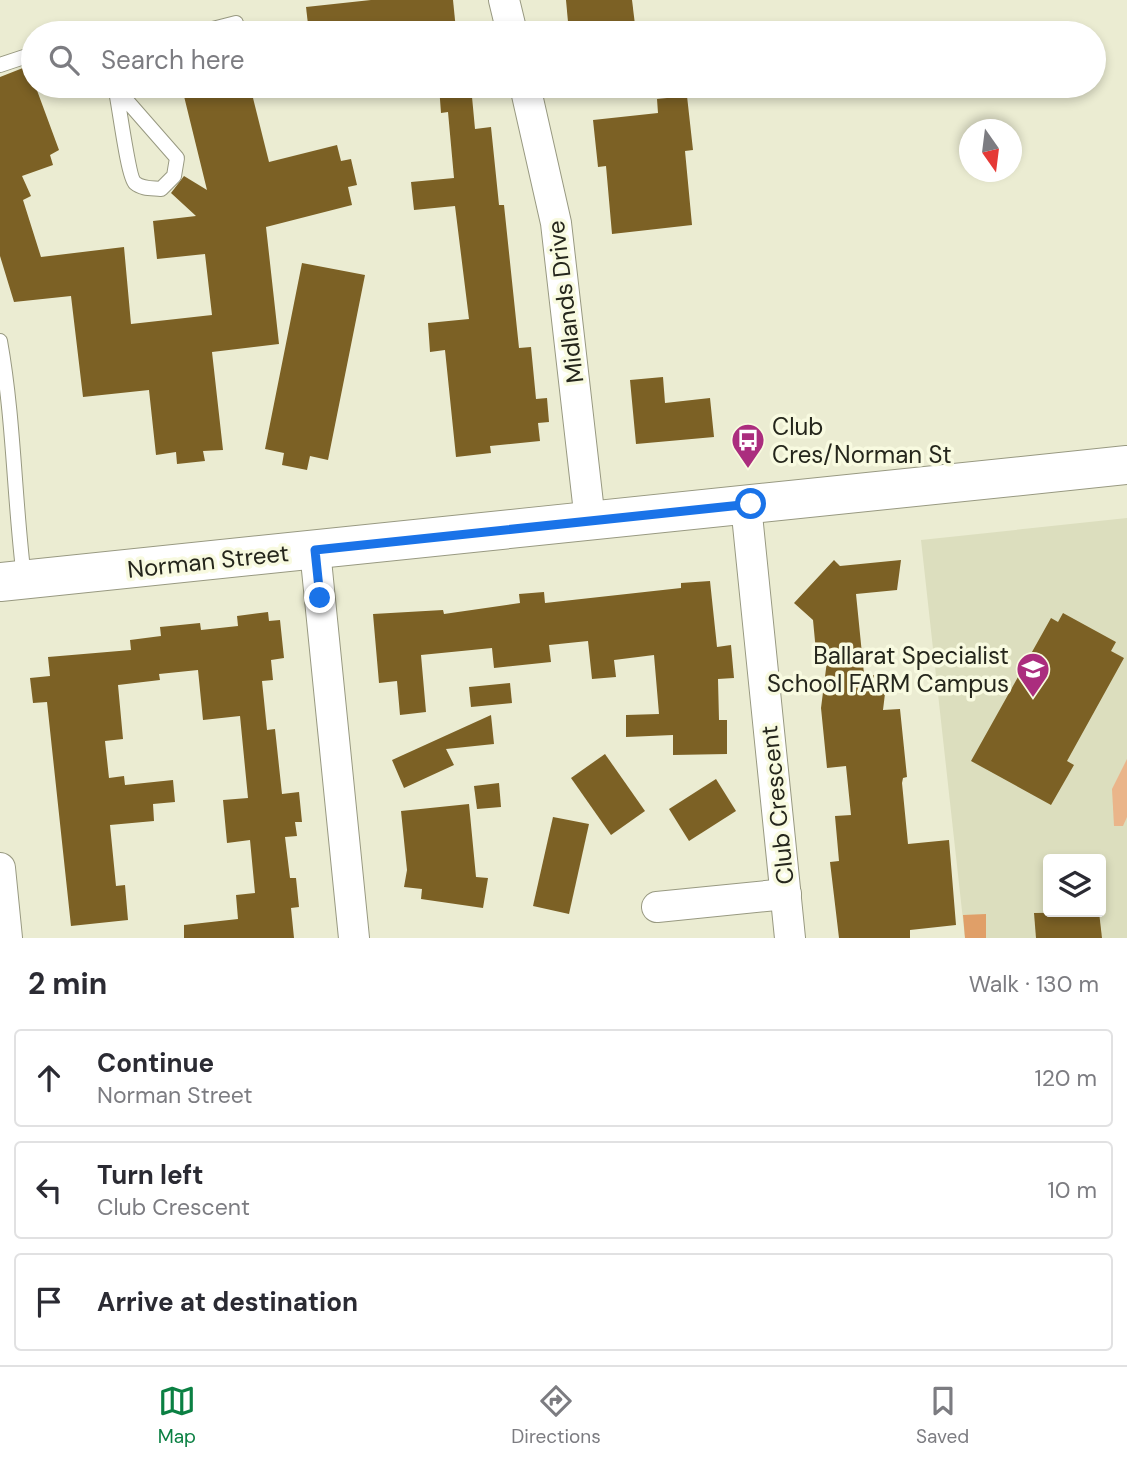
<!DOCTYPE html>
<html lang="en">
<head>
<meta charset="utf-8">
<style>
	:root { --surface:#fff; --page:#f2f2f3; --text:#2b2b33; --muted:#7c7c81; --line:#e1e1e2; --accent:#0b8043 }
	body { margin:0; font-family:"DM Sans",sans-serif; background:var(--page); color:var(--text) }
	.controls { position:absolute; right:21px; bottom:21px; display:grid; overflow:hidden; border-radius:7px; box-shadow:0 4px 10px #0003 }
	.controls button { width:63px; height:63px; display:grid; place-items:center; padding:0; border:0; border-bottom:2px solid var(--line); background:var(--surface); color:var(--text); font:35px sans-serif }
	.compass { position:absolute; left:959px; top:119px; width:63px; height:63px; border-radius:50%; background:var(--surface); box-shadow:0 4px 10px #0003; rotate:166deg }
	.stop { position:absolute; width:21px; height:21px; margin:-16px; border:5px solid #1a73e8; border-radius:50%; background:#fff }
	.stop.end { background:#1a73e8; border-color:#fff; box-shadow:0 2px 7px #0008 }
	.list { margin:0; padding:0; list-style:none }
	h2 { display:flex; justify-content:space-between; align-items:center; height:91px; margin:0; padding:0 28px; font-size:30px }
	h2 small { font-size:23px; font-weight:400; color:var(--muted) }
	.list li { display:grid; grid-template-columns:46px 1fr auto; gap:21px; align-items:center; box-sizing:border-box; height:98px; margin:0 14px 14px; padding:0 14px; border:2px solid var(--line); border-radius:7px }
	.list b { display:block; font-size:26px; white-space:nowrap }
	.list p { margin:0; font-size:23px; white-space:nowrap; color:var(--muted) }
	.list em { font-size:23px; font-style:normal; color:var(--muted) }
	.icon { flex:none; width:38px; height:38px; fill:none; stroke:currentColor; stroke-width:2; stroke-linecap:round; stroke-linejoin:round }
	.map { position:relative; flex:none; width:1127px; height:938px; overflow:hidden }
	.search { position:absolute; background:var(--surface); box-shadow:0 4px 10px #0003; left:21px; right:21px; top:21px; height:77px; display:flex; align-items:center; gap:18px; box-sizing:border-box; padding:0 24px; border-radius:38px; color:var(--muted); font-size:26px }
	.sheet { height:427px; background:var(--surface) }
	nav { display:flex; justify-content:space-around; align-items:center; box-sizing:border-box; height:98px; border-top:2px solid var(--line); background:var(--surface); font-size:19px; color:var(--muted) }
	nav a { display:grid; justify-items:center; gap:4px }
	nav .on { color:var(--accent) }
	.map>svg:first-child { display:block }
	.built { fill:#dcdebe; fill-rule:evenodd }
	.green { fill:#eab58a }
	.forest { fill:#e09f68 }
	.building { fill:#7c6125 }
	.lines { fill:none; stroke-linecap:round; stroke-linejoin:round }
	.lane-casing { stroke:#989981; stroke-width:16 }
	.street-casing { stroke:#989981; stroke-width:32 }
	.secondary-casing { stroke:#989981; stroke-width:40 }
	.lane { stroke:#fff; stroke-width:14 }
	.street { stroke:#fff; stroke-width:30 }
	.secondary { stroke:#fff; stroke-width:38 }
	.route { stroke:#1a73e8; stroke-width:9 }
	.labels { text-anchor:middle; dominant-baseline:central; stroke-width:7; stroke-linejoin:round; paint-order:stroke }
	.street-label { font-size:24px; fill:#25261c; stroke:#f8fae0 }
	.poi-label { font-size:24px; fill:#25261c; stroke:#f8fae0; text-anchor:start }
</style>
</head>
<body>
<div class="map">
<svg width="1127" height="938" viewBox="0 0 1127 938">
	<rect width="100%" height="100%" fill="#ebecd2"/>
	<!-- built -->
	<path class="built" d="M1127,518v420h-162l-44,-398zM1048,859h53v53h-53z"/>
	<!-- green -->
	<path class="green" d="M1127,759v58l-4,9h-9l-2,-37z"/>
	<!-- forest -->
	<path class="forest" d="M986,914v24h-21l-2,-23z"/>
	<!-- building -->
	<g class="building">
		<path d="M371,0h82l3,30 -147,3 -3,-26z"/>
		<path d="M566,0h66l4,33h-67z"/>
		<path d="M28,66l31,84 -9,5 3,10 -31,11 9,20 -8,4 18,57 83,-10 7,77 81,-9 -7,-61 -48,5 -4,-38 43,-5 -25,-23 13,-17 23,14 -25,-102 68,-2 19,76 68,-17 4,16 10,-2 6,26 -9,2 4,18 -86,22 13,117 -67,8 11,98 -20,1 2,10 -28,3 -1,-12 -20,3 -7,-65 -66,7 -12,-101 -57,6 -14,-46v-179z"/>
		<path d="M439,86h32l4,43 16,-2 8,78h5l15,143 12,-1 5,52 11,-1 2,24 -11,1 2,18 -50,5 1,7 -35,4 -11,-107 -15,2 -2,-29 41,-4 -14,-113 -41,4 -3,-28 43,-4 -6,-66 -7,1z"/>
		<path d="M687,96l6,54 -8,1 7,74 -80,9 -6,-68 -8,1 -5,-47 65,-7 -1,-14z"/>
		<path d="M302,263l63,12 -37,185 -18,-4 -3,14 -25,-5 2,-12 -19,-4z"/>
		<path d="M663,377l2,26 45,-5 4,39 -78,7 -6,-64z"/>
		<path d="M834,560l6,6 61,-6 -4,30 -41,4 8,80 23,3 -4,33 17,-1 7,68 -4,1 -1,5 6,61 41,-4 7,85 -46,5v8h-71l-9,-76 9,-1 -4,-45 16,-1 -5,-49 -19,2 -6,-60 6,-47 -10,1 -4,-42 -19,-17z"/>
		<path d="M710,581l7,66 14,-2 3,33 -16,1 1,41h8v34l-54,1v-20l-47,2v-22l33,-1 -5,-59 -40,5 2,17 -24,2 -4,-38 -39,4 2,17 -57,6 -2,-20 -71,7 5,57 -26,3 -3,-34 -18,2 -6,-69 70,-4 1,4 76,-11 -1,-9 25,-2 1,11 136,-15v-5z"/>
		<path d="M268,612l1,9 11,-1 4,38 -13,2 2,20 -11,1 5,49 8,-1 7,65 17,-2 3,30h-7l2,14 -12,1 5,41h6l3,29 -8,1 3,30h-110v-13l54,-6 -2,-24 19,-2 -5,-53 -23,3 -4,-43 25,-2 -8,-82 -37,4 -5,-50 -39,4 1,6 -42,5 5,54 -18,2 4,37 15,-2 1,9 48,-5 2,22 -22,2 1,17 -44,4 6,61 9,-1 3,35 -57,6 -24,-224 -14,1 -3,-25 20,-2 -2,-19 83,-7 -1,-10 31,-4 -1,-9 40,-4 1,7 37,-4 -1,-10z"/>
		<path d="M1063,613l53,29 -5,9 13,7 -57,103 7,4 -23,40 -80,-44 80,-143 7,4z"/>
		<path d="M510,683l2,20 -41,4 -2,-20z"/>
		<path d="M491,715l3,29 -48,5 8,16 -50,23 -12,-28z"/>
		<path d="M605,754l40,57 -34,24 -40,-57z"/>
		<path d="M716,779l20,32 -47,30 -20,-32z"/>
		<path d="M499,783l2,24 -24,2 -3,-23z"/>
		<path d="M469,804l7,73 12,1 -5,30 -62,-9 1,-10 -18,-2 3,-17 -6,-59z"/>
		<path d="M553,817l36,7 -20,90 -36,-8z"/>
		<path d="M1099,912l3,26h-66l-2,-25z"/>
	</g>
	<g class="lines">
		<defs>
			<g id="lane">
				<path d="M197,33l39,-10"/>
				<path d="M0,65l33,-11"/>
				<path d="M114,86l63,72 -3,18 -13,13c-9,-1 -19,0 -26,-6 -7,-6 -16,-80 -20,-97"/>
				<path d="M0,341c14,78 14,157 24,237"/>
			</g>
			<g id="street">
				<path d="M504,0l8,33"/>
				<path d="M525,86l31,137 34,298"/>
				<path d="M746,505l44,433"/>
				<path d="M315,550l39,388"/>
				<path d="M0,868l7,70"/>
				<path d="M657,907l129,-13"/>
			</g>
			<path id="secondary" d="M0,582l1127,-117"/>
		</defs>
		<!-- lane casing -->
		<use href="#lane" class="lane-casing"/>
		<!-- street casing -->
		<use href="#street" class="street-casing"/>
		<!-- secondary casing -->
		<use href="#secondary" class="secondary-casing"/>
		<!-- lane -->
		<use href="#lane" class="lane"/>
		<!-- street -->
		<use href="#street" class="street"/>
		<!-- secondary -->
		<use href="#secondary" class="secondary"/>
	</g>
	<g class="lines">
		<!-- route -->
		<path class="route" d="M320,598l-5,-48 436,-46"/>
	</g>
	<!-- icons -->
	<defs>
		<symbol id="bus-pin" viewBox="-11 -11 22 30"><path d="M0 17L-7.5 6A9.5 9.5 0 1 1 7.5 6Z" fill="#ab2d7e" stroke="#f8fae0"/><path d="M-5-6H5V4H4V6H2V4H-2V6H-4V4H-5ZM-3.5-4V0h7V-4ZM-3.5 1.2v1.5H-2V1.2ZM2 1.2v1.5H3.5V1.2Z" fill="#fff"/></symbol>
		<symbol id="school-pin" viewBox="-11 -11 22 30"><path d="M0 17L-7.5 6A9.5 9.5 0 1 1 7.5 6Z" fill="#ab2d7e" stroke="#f8fae0"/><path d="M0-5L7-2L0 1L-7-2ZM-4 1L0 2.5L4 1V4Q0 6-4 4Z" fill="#fff"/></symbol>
	</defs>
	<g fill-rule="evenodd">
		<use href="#bus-pin" x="729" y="421" width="38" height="52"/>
		<use href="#school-pin" x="1014" y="650" width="38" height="52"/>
	</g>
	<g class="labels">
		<!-- street labels -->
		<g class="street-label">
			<text transform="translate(565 302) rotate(-97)">Midlands Drive</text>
			<text transform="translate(208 561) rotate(-6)">Norman Street</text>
			<text transform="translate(777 805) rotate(-96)">Club Crescent</text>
		</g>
		<!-- poi labels -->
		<g class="poi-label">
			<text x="772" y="426">Club<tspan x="772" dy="28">Cres/Norman St</tspan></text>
			<text x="1009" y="655" text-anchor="end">Ballarat Specialist<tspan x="1009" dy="28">School FARM Campus</tspan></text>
		</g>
	</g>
</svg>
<div class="controls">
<button><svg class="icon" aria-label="layers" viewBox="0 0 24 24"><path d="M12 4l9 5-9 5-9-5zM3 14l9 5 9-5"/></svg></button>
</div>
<svg class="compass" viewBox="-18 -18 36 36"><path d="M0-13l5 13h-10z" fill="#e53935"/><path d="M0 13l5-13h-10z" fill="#7c7c81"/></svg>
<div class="stop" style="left:751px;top:504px"></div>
<div class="stop end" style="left:320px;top:598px"></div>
<div class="search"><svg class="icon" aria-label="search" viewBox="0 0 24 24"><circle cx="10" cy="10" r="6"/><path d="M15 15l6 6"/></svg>Search here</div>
</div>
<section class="sheet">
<h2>2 min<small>Walk · 130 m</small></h2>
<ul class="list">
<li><svg class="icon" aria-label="ahead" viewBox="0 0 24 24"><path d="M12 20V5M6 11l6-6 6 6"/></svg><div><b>Continue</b><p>Norman Street</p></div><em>120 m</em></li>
<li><svg class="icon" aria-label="left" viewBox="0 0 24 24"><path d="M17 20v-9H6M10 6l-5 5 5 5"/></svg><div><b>Turn left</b><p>Club Crescent</p></div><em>10 m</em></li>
<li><svg class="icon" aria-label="arrive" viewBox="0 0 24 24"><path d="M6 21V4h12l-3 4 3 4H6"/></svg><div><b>Arrive at destination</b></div></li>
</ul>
</section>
<nav>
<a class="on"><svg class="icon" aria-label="map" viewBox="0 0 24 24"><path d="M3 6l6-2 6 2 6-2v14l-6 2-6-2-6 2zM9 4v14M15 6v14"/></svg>Map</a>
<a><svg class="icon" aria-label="directions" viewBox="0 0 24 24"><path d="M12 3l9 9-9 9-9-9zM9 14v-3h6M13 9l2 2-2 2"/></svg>Directions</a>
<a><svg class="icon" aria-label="saved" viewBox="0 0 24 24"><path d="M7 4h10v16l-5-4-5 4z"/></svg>Saved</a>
</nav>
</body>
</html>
